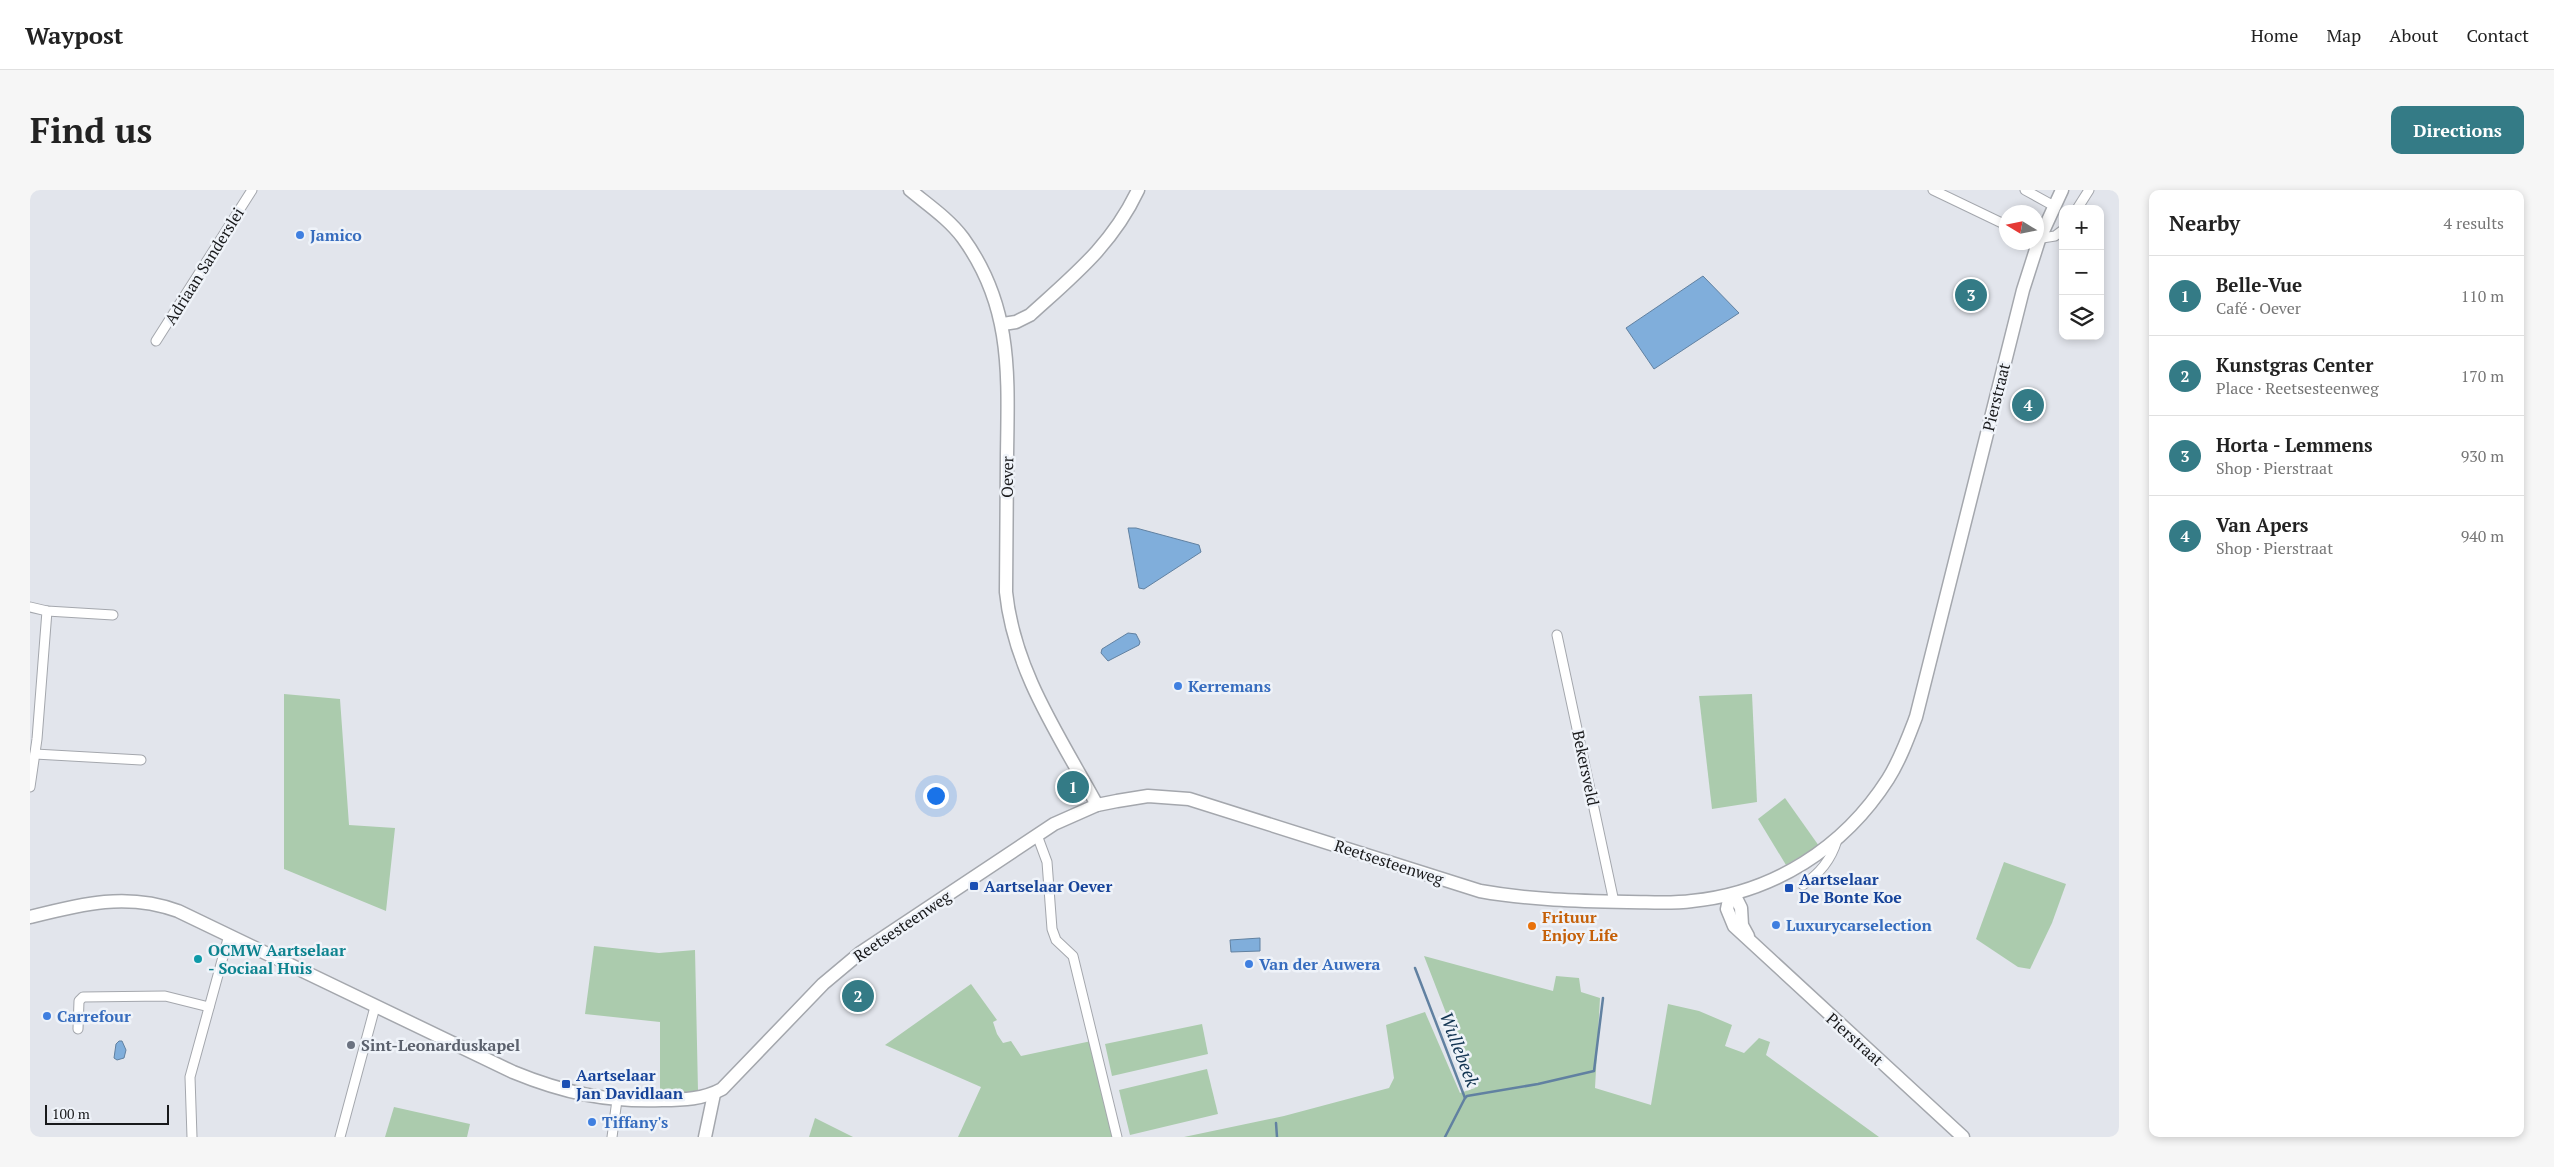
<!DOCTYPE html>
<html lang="en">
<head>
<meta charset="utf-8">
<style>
	:root { --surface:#fff; --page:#f6f6f6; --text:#222; --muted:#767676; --line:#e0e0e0; --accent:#347b86 }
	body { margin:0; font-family:"PT Serif",serif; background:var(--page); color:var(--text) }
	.controls { position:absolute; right:15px; top:15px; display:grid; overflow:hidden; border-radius:10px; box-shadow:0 2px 8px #0003 }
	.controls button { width:45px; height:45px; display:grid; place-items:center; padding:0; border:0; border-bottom:1px solid var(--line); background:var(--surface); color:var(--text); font:25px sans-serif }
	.compass { position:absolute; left:1969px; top:15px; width:45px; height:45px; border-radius:50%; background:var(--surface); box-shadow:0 2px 8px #0003; rotate:280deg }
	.scale { position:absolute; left:15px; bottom:12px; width:124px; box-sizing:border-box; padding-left:5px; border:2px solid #18191b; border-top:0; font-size:14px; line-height:18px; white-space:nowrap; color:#18191b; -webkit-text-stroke:4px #eff3f9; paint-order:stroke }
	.you { position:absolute; left:905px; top:605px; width:18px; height:18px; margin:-12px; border:4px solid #fff; border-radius:50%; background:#1a73e8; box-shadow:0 0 0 8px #1a73e833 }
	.badge { display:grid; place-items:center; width:32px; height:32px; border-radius:50%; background:var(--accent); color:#fff; font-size:16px; font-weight:700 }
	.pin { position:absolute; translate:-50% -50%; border:2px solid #fff; box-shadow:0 1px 5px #0006 }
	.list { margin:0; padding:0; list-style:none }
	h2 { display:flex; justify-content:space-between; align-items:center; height:65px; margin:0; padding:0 20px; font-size:21px }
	h2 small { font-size:16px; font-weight:400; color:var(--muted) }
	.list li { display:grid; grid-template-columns:32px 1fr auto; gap:15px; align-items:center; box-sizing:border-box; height:80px; padding:0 20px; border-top:1px solid var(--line) }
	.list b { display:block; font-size:19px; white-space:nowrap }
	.list p { margin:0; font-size:16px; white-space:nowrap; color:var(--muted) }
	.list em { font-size:16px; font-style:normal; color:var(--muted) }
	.icon { flex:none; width:28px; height:28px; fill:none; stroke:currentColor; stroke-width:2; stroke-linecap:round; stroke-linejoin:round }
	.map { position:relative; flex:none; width:2089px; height:947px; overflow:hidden; border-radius:10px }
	header { display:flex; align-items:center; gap:30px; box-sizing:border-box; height:70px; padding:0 25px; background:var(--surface); border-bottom:1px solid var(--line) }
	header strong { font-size:24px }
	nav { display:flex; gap:28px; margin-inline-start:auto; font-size:18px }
	.intro { display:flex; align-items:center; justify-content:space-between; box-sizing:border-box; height:120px; padding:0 30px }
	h1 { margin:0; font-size:35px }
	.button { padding:12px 22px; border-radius:10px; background:var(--accent); color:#fff; font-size:18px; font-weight:700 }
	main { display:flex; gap:30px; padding:0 30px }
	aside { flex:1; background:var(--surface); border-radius:10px; box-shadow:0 2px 8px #0003 }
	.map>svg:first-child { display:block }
	.green { fill:#abcbad }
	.water { fill:#80aedb; stroke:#6181a1 }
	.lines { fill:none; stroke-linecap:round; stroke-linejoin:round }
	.stream { stroke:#6181a1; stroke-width:2.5 }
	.street-casing { stroke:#a4a7ad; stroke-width:11 }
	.secondary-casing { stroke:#a4a7ad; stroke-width:15 }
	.street { stroke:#fff; stroke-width:9 }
	.secondary { stroke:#fff; stroke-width:12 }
	.shop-dot { fill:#3f7fe0; stroke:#eff3f9; stroke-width:2 }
	.transit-dot { fill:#1a4fb4; stroke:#eff3f9; stroke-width:2 }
	.food-dot { fill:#e8710a; stroke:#eff3f9; stroke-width:2 }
	.culture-dot { fill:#0f9aa8; stroke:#eff3f9; stroke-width:2 }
	.worship-dot { fill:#6b7280; stroke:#eff3f9; stroke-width:2 }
	.labels { text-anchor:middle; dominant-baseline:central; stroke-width:5; stroke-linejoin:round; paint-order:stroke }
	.shop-label { font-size:16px; font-weight:bold; fill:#366cbe; stroke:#eff3f9; text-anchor:start }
	.street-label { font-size:16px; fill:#18191b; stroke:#eff3f9 }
	.transit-label { font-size:16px; font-weight:bold; fill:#164399; stroke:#eff3f9; text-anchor:start }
	.food-label { font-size:16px; font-weight:bold; fill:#c56008; stroke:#eff3f9; text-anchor:start }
	.culture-label { font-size:16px; font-weight:bold; fill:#0d838f; stroke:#eff3f9; text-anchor:start }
	.worship-label { font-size:16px; font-weight:bold; fill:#5b616d; stroke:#eff3f9; text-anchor:start }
	.water-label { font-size:18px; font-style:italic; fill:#113351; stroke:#eff3f9 }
</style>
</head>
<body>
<header>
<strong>Waypost</strong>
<nav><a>Home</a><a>Map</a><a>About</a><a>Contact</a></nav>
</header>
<div class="intro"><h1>Find us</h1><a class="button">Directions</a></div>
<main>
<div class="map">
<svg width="2089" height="947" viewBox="0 0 2089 947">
	<rect width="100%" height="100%" fill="#e2e5ec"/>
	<!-- green -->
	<g class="green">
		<path d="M254,504l56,5 9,126 46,3 -9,83 -102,-42z"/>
		<path d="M1722,504l5,108 -45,7 -13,-113z"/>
		<path d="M1755,608l34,48 -33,19 -28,-46z"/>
		<path d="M1974,672l62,22 -14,39 -22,46 -12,-2 -42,-28z"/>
		<path d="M564,756l65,7 36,-3 3,141 -38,3v-72l-75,-8z"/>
		<path d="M1394,766l129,35 3,-15 23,2 2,14 19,6 -5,90 56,17 17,-101 31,7 33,14 -7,21 19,7 15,-15 11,4 -4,13 113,82h-695l100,-21 105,-28 5,-10 -8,-53 39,-13 35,81 15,-5z"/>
		<path d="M941,794l26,36 -4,2 4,12 6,9 8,-2 10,15 75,-16 23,97h-161l23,-50 -96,-42z"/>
		<path d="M1172,834l6,30 -96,22 -7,-32z"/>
		<path d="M1177,879l11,45 -88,21 -11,-45z"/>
		<path d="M364,917l76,17 -3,13h-82z"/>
		<path d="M785,928l38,19h-44z"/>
	</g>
	<!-- water -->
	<g class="water">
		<path d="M1673,86l36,37 -85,56 -28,-41z"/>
		<path d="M1098,338h8l63,17 2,7 -57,37 -5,-1z"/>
		<path d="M1098,443l8,1 4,8 -1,3 -31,16 -7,-8 1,-4z"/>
		<path d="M1230,748v13l-29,1 -1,-12z"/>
		<path d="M89,851h3l4,9 -2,8 -7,2 -3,-2 2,-14z"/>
	</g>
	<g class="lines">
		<!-- stream -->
		<g class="stream">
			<path d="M1385,778l50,130 -20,39"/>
			<path d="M1435,908l2,-2 71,-12 56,-13 9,-73"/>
			<path d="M1246,933l1,14"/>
		</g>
		<defs>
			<g id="street">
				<path d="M1903,0l73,35"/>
				<path d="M1995,0l29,16"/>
				<path d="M2047,19l12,-19"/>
				<path d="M2006,49l19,-3 8,-6"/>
				<path d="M126,151l96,-151"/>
				<path d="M0,417l17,4 66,4"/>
				<path d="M1527,445l57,267"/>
				<path d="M5,564l106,6"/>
				<path d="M0,597l7,-48 10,-128"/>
				<path d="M1007,645l10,27 5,67 4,11 17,16 44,181"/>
				<path d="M1773,695c17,-12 28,-25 34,-45"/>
				<path d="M48,839l1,-28 4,-4 82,-1 44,11"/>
				<path d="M162,947l-2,-60 39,-142"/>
				<path d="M310,947l35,-130"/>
				<path d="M582,947l5,-37"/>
			</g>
			<g id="secondary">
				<path d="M880,0c18,15 39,29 53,48 50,69 45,138 44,218 0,46 -1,91 -1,136 8,79 54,145 91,213"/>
				<path d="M973,134l13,-2 14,-7c44,-40 82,-70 108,-125"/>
				<path d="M1704,704l7,14 1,17 6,11"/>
				<path d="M1700,705l-3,14 7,17 229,211"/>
				<path d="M0,727c51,-13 97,-25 148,-6l335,161c51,21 94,30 149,28 21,0 42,-1 60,-11l101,-105 37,-31 194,-129 43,-19 20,-4 31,-5 41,3 291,92c50,9 98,10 148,11 21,0 43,2 64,-1 81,-8 152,-53 196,-122 12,-19 20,-41 28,-62l107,-427 16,-50 23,-50"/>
				<path d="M675,947l9,-43"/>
			</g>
		</defs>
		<!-- street casing -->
		<use href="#street" class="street-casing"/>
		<!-- secondary casing -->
		<use href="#secondary" class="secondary-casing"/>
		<!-- street -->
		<use href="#street" class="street"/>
		<!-- secondary -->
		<use href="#secondary" class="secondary"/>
	</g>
	<!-- markers -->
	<g class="shop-dot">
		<circle cx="270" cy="45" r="5"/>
		<circle cx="1148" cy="496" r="5"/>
		<circle cx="1746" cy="735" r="5"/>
		<circle cx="1219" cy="774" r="5"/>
		<circle cx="17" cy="826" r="5"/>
		<circle cx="562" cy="932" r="5"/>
	</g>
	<g class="transit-dot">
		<rect x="939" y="691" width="10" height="10" rx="2.5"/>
		<rect x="1754" y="693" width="10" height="10" rx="2.5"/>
		<rect x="531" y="889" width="10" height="10" rx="2.5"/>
	</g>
	<circle class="food-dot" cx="1502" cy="736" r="5"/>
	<circle class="culture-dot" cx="168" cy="769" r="5"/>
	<circle class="worship-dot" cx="321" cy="855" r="5"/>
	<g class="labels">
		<!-- shop labels -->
		<g class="shop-label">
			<text x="280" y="45">Jamico</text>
			<text x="1158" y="496">Kerremans</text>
			<text x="1756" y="735">Luxurycarselection</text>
			<text x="1229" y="774">Van der Auwera</text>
			<text x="27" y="826">Carrefour</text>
			<text x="572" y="932">Tiffany's</text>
		</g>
		<!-- street labels -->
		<g class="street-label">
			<text transform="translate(174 76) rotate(-58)">Adriaan Sanderslei</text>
			<text transform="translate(1966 207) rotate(-76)">Pierstraat</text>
			<text transform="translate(977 287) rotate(-89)">Oever</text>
			<text transform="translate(1556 578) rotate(78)">Bekersveld</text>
			<text transform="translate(1359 672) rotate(18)">Reetsesteenweg</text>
			<text transform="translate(872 736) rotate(-34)">Reetsesteenweg</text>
			<text transform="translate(1825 849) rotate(42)">Pierstraat</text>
		</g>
		<!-- transit labels -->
		<g class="transit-label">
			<text x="1769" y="689">Aartselaar<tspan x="1769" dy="18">De Bonte Koe</tspan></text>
			<text x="954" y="696">Aartselaar Oever</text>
			<text x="546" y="885">Aartselaar<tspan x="546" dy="18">Jan Davidlaan</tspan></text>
		</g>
		<!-- food labels -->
		<g class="food-label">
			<text x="1512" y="727">Frituur<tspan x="1512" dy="18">Enjoy Life</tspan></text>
		</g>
		<!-- culture labels -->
		<g class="culture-label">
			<text x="178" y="760">OCMW Aartselaar<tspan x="178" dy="18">- Sociaal Huis</tspan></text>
		</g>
		<!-- worship labels -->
		<g class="worship-label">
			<text x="331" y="855">Sint-Leonarduskapel</text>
		</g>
		<!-- water labels -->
		<g class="water-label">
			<text transform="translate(1430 859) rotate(69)">Wullebeek</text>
		</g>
	</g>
</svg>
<div class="controls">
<button>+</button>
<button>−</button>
<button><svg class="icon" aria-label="layers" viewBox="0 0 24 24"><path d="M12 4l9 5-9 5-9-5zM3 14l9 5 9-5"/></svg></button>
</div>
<svg class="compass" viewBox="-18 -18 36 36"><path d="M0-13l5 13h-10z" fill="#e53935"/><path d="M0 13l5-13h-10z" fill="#767676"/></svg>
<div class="scale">100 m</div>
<div class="you"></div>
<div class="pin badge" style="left:1043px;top:597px">1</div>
<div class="pin badge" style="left:828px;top:806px">2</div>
<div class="pin badge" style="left:1941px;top:105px">3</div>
<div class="pin badge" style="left:1998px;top:215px">4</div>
</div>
<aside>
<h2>Nearby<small>4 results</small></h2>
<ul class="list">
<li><span class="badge">1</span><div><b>Belle-Vue</b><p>Café · Oever</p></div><em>110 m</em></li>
<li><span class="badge">2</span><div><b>Kunstgras Center</b><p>Place · Reetsesteenweg</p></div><em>170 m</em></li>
<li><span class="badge">3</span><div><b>Horta - Lemmens</b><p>Shop · Pierstraat</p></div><em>930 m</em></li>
<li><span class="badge">4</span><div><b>Van Apers</b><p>Shop · Pierstraat</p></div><em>940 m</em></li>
</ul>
</aside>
</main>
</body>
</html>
